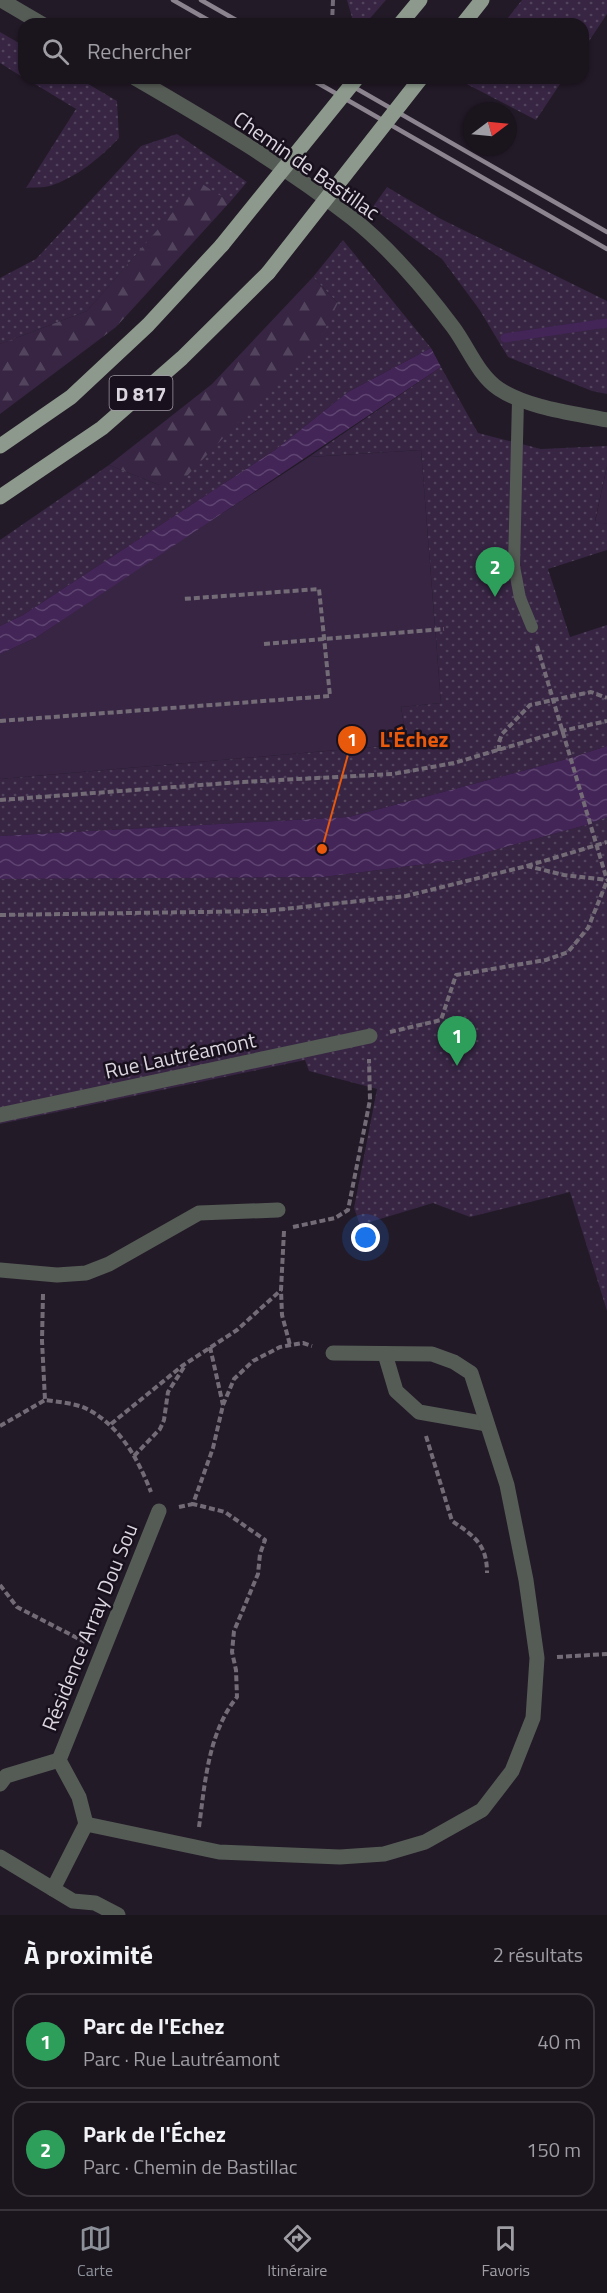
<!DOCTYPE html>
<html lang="fr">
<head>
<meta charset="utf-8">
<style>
	:root { --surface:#1a141d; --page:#231d26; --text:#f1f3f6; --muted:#9f9ea4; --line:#38333b; --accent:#8c9099 }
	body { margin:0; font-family:"Titillium Web",sans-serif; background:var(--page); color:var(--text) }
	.compass { position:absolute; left:463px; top:102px; width:54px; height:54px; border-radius:50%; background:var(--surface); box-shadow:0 2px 4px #0004; rotate:74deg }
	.you { position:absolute; left:366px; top:1238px; width:21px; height:21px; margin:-15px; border:4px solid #fff; border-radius:50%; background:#1a73e8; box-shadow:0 0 0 9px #1a73e833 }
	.badge { display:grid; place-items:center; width:39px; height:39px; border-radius:50%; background:var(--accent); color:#fff; font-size:20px; font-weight:700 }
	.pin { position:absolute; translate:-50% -50px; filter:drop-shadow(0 2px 3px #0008) }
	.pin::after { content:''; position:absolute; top:32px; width:21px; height:18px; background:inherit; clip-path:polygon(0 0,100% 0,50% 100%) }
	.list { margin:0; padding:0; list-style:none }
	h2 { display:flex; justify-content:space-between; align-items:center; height:78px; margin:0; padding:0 24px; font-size:26px }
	h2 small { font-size:20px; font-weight:400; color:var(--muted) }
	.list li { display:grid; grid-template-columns:39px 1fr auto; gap:18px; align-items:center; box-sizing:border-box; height:96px; margin:0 12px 12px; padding:0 12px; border:2px solid var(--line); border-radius:18px }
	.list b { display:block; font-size:22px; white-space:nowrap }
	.list p { margin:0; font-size:20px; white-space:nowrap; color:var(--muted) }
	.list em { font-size:20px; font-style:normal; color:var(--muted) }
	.icon { flex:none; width:33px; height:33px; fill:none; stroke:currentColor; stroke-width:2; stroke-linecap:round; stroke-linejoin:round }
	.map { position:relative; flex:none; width:607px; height:1915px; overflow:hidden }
	.search { position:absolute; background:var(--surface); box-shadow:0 2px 4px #0004; left:18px; right:18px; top:18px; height:66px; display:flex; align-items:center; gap:15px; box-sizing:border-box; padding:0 21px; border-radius:18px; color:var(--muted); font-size:22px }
	.sheet { height:294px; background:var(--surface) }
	nav { display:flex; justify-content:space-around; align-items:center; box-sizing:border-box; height:84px; border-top:2px solid var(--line); background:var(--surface); font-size:16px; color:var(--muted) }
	nav a { display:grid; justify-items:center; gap:3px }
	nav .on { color:var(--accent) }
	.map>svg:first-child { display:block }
	.grass { fill:url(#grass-dots) }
	.forest { fill:url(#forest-firs) }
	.garden { fill:#372543 }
	.water { fill:url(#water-waves) }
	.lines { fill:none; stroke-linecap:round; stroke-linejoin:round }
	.stream { stroke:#442558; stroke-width:9 }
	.path { stroke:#736c77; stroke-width:4; stroke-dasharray:6 3; stroke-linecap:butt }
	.lane { stroke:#555b55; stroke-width:12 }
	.street { stroke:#555b55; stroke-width:15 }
	.primary { stroke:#8d998c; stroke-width:15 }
	.rail { stroke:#8c8590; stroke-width:4.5 }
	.primary-bridge { stroke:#8d998c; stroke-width:15 }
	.labels { text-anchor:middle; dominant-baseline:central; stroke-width:5; stroke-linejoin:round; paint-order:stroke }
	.shield { fill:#18111d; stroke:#a09aa4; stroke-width:1.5 }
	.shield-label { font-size:20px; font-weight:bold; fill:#dad5de }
	.street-label { font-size:21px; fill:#dad5de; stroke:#18111d }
	.leader { fill:none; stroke:#e8590c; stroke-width:2 }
	.callout-dot { fill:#e8590c; stroke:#18111d; stroke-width:2 }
	.mark-label { font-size:18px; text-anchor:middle; font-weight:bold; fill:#fff }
	.callout-label { font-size:22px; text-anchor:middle; font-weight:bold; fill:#e8590c; stroke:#18111d; stroke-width:5; stroke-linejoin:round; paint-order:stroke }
</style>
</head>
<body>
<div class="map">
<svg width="607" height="1915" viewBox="0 0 607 1915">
	<defs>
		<pattern id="grass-dots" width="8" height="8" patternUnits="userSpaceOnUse" patternTransform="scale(1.5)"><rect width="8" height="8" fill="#372543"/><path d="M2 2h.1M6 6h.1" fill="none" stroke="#53445e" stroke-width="1.8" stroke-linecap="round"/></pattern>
		<pattern id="forest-firs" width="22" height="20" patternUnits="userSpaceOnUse" patternTransform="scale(1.5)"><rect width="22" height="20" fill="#372543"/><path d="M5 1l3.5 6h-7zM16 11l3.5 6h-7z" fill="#53445e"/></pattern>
		<pattern id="water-waves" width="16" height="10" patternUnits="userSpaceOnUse" patternTransform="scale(1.5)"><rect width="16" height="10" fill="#442558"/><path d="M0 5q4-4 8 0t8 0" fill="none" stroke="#5e4470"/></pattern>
	</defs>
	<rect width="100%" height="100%" fill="#221a27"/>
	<!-- grass -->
	<g class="grass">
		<path d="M347,0h39l-21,24h-11z"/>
		<path d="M522,0h85v14l-24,36v-26h-80z"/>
		<path d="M0,32l24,14v32l-24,-15z"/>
		<path d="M25,78h53l39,23 2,37c-19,20 -42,39 -69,48 -7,2 -16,1 -24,2l50,-79z"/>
		<path d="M460,78h104l-28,42 -77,-40z"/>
		<path d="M177,134l70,48 -17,20 -31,-19 -112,128 -87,33v-66l36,-19 105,-113z"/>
		<path d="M387,187l54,32 166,82v93l-15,-3 -84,-34 -29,-48 -37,-50 -70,-51z"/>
		<path d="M343,240l88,108 -83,44 -73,58 -252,165 -23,11v-86l109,-75 50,20 179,-182 -25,-26z"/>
		<path d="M441,367l37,66 63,16 66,-3v20l-12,55 12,3v26l-59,19 22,68 37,-12v121l-40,13 -218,58 -349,19v-57l407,-35 -6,-37 40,-4 -20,-253 -112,7z"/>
		<path d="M607,817v494l-37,-119 -100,25 -37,-14 -73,22 -6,-17 23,-119 -68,-18 -4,-11 -305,64v-245l323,-2 135,-17 128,-35z"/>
	</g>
	<!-- forest -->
	<g class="forest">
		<path d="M199,182l31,20 -114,125 -116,87v-70l87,-33z"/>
		<path d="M313,277l25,26 -15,30 -138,145 -26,7 -50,-20 103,-81z"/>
	</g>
	<!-- garden -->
	<g class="garden">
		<path d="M421,450l20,253 -40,4 6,37 -407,35v-125l37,-17 113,-77 159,-103z"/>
		<path d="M607,466v58l-12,-2z"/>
	</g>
	<!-- water -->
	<g class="water">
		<path d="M431,348l10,19 -404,270 -37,17v-28l23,-11 252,-165 73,-58z"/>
		<path d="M607,746v71l-21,8 -128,35 -135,17 -323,2v-43l349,-19 218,-58z"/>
	</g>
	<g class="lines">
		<!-- stream -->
		<path class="stream" d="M505,338l102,-15"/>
		<!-- path -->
		<g class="path">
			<path d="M332,24l1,-24"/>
			<path d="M264,644l180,-15"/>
			<path d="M537,646l70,234"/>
			<path d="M0,721l330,-25 -11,-107 -136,10"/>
			<path d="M499,751v-9l3,-8 28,-29 61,-13 16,6"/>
			<path d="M0,800l242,-18 151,-8 61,-11 108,-32 45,-10"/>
			<path d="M527,866l80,-24"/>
			<path d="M0,915l265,-4 141,-15 121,-30 37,9 43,5"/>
			<path d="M390,1032l51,-12 15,-45 90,-15 22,-8 20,-24 19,-47"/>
			<path d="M293,1227l42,-9 13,-8 22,-110 -1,-41"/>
			<path d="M284,1231l-3,59 1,25 8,30"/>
			<path d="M43,1294l-1,47 3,59c13,2 30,3 42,9 33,17 51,50 64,83"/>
			<path d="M210,1347l13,58"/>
			<path d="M111,1424l71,-58 55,-36 44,-40"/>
			<path d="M0,1426l45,-26"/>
			<path d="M426,1436l26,85c22,15 35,23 35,52"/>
			<path d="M134,1456l26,-27 4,-9 4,-28 16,-25"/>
			<path d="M179,1507l14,-3"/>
			<path d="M0,1585l17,22 68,35"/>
			<path d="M557,1657l50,-3"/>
			<path d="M199,1827c6,-44 9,-94 38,-130l-1,-27 -4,-18 2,-21 24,-57 2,-20 5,-14 -40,-28 -32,-8 20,-56 10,-43 11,-26 19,-18 27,-14 23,-4 9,3"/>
		</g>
		<!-- lane -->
		<path class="lane" d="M518,400l-4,166 6,32 12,29"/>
		<!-- street -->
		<g class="street">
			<path d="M1,0l41,24"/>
			<path d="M135,78c74,43 149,87 217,140 39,31 71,69 101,109 15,20 25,48 46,62 29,19 74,24 108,31"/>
			<path d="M0,1115l370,-79"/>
			<path d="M0,1270l57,5 29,-2 23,-9 90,-51 79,-3"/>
			<path d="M385,1354l11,37 23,21 68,12"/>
			<path d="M0,1784l6,-8 53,-16"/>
			<path d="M86,1824l133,28 121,5 44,-3 41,-12 57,-32 30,-39 21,-53 4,-60 -11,-78 -19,-95 -36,-112 -17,-11 -22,-8 -99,-1"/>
			<path d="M0,1857l73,44 22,2 23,12"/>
			<path d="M53,1889l33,-65 -7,-27 -20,-37 100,-249"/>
		</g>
		<!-- primary -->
		<g class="primary">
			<path d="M400,24l20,-24"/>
			<path d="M463,24l19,-24"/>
			<path d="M0,446l71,-49 77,-72 74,-80"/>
			<path d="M0,497l102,-69 80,-70 86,-85"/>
		</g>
		<!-- rail -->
		<g class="rail">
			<path d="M173,0l42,24"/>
			<path d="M201,0l42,24"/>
			<path d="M309,78l298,171"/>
			<path d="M338,78l269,154"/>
		</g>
		<!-- primary-bridge -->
		<g class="primary-bridge">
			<path d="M222,245l135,-167"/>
			<path d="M268,273l153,-195"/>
		</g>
	</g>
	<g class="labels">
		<!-- shield labels -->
		<rect class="shield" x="109.5" y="376" width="63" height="34" rx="4.5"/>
		<g class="shield-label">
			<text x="141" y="393">D 817</text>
		</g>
		<!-- street labels -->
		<g class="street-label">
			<text transform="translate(307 165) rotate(35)">Chemin de Bastillac</text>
			<text transform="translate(180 1055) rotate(-12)">Rue Lautréamont</text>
			<text transform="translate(89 1627) rotate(-68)">Résidence Array Dou Sou</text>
		</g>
	</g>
	<!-- callouts -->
	<path class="leader" d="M322 849L352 740"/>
	<g class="callout-dot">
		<circle cx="322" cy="849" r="6"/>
		<circle cx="352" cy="740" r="15"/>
	</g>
	<g class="mark-label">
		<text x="352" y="746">1</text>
	</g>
	<g class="callout-label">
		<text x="414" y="747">L'Échez</text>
	</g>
</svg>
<svg class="compass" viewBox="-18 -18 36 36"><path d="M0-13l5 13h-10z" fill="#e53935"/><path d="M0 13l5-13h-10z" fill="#9f9ea4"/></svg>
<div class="you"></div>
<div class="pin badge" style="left:457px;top:1066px;background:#2e9e5b">1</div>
<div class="pin badge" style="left:495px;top:597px;background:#2e9e5b">2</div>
<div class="search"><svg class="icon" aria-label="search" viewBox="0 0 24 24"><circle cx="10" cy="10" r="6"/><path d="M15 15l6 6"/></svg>Rechercher</div>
</div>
<section class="sheet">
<h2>À proximité<small>2 résultats</small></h2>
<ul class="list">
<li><span class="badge" style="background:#2e9e5b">1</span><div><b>Parc de l'Echez</b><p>Parc · Rue Lautréamont</p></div><em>40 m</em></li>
<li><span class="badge" style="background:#2e9e5b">2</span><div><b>Park de l'Échez</b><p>Parc · Chemin de Bastillac</p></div><em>150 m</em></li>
</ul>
</section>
<nav>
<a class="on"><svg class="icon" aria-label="map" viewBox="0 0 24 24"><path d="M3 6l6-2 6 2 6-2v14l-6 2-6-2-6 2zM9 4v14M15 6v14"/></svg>Carte</a>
<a><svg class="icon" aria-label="directions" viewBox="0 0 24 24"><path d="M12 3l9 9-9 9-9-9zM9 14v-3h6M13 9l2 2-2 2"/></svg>Itinéraire</a>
<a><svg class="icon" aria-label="saved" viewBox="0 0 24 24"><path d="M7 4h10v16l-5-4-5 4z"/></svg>Favoris</a>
</nav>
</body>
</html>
